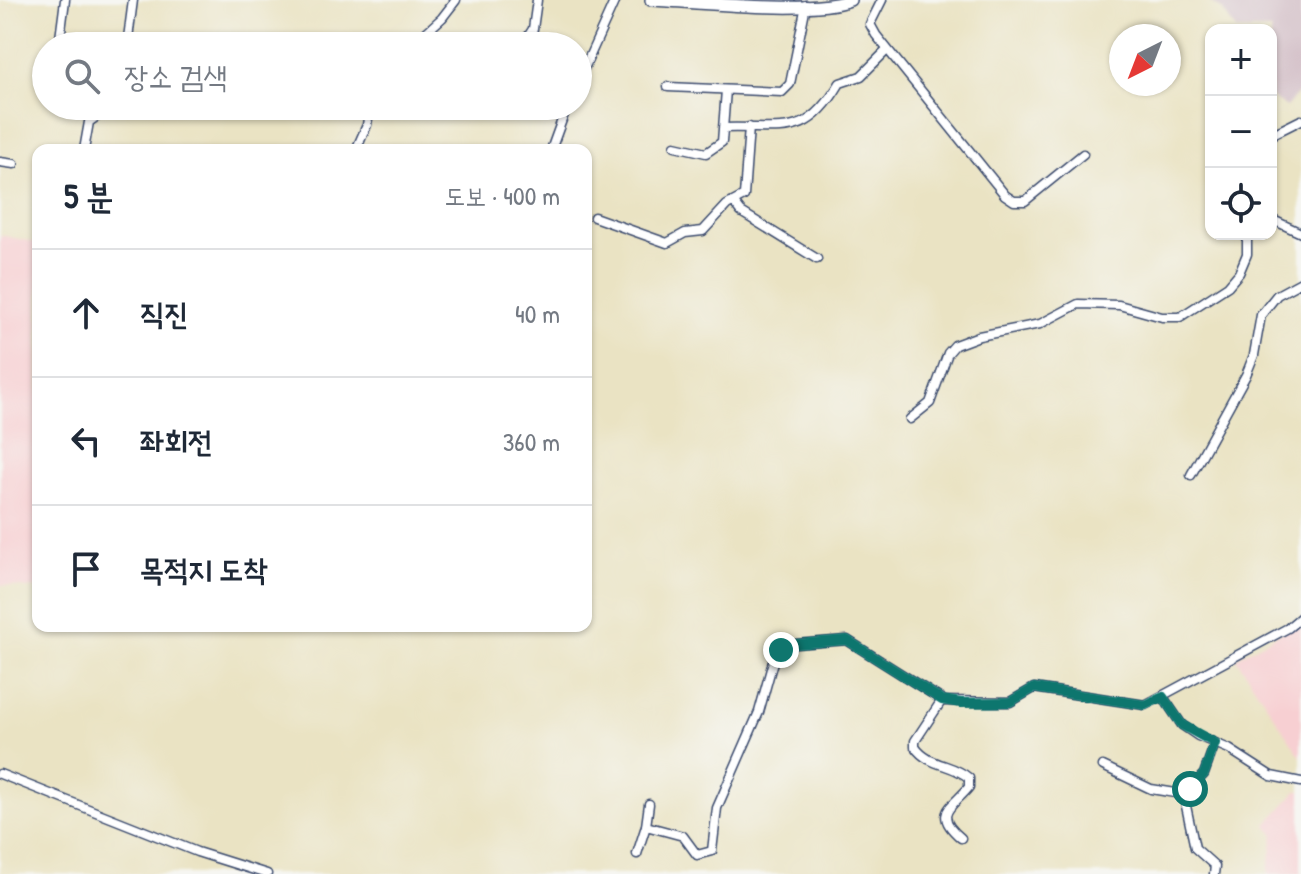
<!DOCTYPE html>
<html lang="ko">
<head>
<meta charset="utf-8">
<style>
	:root { --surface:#fff; --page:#f6f6f7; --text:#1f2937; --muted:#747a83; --line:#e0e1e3 }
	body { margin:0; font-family:"Patrick Hand","Poor Story",sans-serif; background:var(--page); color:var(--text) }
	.controls { position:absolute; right:24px; top:24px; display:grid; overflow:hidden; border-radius:16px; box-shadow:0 2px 6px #0004 }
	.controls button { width:72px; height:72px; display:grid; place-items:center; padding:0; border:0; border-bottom:2px solid var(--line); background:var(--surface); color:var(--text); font:40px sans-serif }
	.compass { position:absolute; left:1109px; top:24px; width:72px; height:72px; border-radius:50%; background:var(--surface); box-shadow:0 2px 6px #0004; rotate:222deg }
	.stop { position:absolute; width:24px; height:24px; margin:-18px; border:6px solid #0f766e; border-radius:50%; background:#fff }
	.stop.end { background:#0f766e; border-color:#fff; box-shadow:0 2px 8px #0008 }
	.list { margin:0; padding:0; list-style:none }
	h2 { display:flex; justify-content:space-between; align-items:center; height:104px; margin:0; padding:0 32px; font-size:34px }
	h2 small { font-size:26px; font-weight:400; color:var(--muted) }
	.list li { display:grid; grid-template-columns:52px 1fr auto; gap:24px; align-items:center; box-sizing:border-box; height:128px; padding:0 32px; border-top:2px solid var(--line) }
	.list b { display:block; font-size:30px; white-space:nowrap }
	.list em { font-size:26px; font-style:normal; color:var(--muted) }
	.icon { flex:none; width:44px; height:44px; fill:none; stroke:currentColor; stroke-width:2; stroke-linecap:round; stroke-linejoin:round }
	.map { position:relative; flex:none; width:1301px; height:874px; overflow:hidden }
	.search { position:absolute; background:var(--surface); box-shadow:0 2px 6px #0004; left:32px; top:32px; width:560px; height:88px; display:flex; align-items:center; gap:20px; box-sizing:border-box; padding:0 28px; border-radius:44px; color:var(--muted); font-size:30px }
	.panel { position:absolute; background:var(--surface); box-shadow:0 2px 6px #0004; left:32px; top:144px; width:560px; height:488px; border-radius:16px }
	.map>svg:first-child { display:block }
	.built { fill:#f7cfd2 }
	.industrial { fill:#d2bdc6 }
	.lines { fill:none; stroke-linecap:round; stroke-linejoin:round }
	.minor-casing { stroke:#3a4a6d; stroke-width:11 }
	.secondary-casing { stroke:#3a4a6d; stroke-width:14 }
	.minor { stroke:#fff; stroke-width:8 }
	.secondary { stroke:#fff; stroke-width:11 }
	.route { stroke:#0f766e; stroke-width:10 }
</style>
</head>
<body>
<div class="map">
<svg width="1301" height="874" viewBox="0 0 1301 874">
	<rect width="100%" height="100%" fill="#f6f6f2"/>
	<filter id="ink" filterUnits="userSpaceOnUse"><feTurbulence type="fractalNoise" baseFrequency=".0125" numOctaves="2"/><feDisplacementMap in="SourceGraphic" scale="16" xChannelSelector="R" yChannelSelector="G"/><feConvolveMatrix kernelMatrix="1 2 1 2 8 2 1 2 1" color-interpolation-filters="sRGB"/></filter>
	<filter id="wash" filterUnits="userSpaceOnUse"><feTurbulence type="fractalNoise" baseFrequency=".006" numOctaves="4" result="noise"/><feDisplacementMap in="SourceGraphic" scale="32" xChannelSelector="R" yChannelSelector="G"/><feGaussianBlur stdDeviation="1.8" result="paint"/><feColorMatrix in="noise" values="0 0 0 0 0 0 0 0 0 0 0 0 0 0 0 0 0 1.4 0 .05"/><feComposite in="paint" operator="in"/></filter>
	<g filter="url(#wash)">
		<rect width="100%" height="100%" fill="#eae3c3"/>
		<!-- built -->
		<g class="built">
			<path d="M0,235l38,8v346l-38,-4z"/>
			<path d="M1301,621v136l-65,-99z"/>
			<path d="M1297,791h4v83h-33l6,-40 -8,-9z"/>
		</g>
		<!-- industrial -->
		<path class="industrial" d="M1206,0h95v89l-15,18 -15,-10v-67h-35l-14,-21z"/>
	</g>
	<g filter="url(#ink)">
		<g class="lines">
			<defs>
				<g id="minor">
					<path d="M882,0l-12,24 6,11 129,160 9,6h11l58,-47"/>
					<path d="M59,46l6,-46"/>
					<path d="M127,46l6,-46"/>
					<path d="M411,46l31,-28 14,-18"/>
					<path d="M522,46l11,-17 4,-29"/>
					<path d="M578,82l37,-82"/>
					<path d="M668,87l114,5 8,-8 16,-79"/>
					<path d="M724,128c60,-2 82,13 116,-45l21,-7 26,-26"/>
					<path d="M1271,135l30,-15"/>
					<path d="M675,146l31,7 16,-11 4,-52"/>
					<path d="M84,150l5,-28 23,-16"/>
					<path d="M356,150l11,-25 3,-19"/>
					<path d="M551,150l16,-44"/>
					<path d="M0,162l14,2"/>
					<path d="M734,203l7,9 76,47"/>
					<path d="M594,217l73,26 18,-10 18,-2 24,-26 17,-9 5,-69"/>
					<path d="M1271,219l30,14"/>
					<path d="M910,419l20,-16 18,-50 7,-8 24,-9 61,-12 38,-20 41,1 43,12h18l48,-31 11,-13 8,-19v-20"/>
					<path d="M1191,475l55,-100 8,-20 7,-40 16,-20 24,-13"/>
					<path d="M1163,697l19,28 16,11 31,13 42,27 30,6"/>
					<path d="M942,700l-27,41v6c14,20 37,16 54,31v9c-16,20 -38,26 -8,51"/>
					<path d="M1103,766l48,23 37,6"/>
					<path d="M0,774l197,78 70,22"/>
					<path d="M646,826l3,-22"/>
					<path d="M637,854l9,-28 37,10 14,19 15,-4 5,-43 42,-96 15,-54 7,-8 15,-6 51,-4 97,61 66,1 24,-14 111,17 143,-77 13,-11"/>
					<path d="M1214,874l1,-8 -20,-18 -9,-42 4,-17 14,-15 11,-31"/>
				</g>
				<path id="secondary" d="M651,0c44,2 162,15 199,0"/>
			</defs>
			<!-- minor casing -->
			<use href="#minor" class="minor-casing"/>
			<!-- secondary casing -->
			<use href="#secondary" class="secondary-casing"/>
			<!-- minor -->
			<use href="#minor" class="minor"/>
			<!-- secondary -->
			<use href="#secondary" class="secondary"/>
		</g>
	</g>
	<g class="lines" filter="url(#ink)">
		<!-- route -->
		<path class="route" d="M781,650l15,-6 51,-4 95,60 19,3 49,-1 24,-14 111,17 18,-8 19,28 33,18 -11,31 -14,15"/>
	</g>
</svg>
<div class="controls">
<button>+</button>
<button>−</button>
<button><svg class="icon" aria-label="locate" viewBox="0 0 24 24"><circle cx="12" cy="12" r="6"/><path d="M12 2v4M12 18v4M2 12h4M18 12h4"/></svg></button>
</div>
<svg class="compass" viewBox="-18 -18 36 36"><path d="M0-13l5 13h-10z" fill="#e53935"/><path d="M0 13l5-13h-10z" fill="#747a83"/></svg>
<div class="stop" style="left:1190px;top:789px"></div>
<div class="stop end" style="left:781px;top:650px"></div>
<div class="search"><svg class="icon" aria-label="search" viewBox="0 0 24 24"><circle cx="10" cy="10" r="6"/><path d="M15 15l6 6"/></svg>장소 검색</div>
<section class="panel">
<h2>5 분<small>도보 · 400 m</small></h2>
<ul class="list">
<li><svg class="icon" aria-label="ahead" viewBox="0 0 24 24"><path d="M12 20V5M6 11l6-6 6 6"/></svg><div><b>직진</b></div><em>40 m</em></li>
<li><svg class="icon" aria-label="left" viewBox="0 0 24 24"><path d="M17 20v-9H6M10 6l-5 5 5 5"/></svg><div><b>좌회전</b></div><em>360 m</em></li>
<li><svg class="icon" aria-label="arrive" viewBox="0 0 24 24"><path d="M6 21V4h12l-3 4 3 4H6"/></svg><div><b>목적지 도착</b></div></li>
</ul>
</section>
</div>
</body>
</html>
